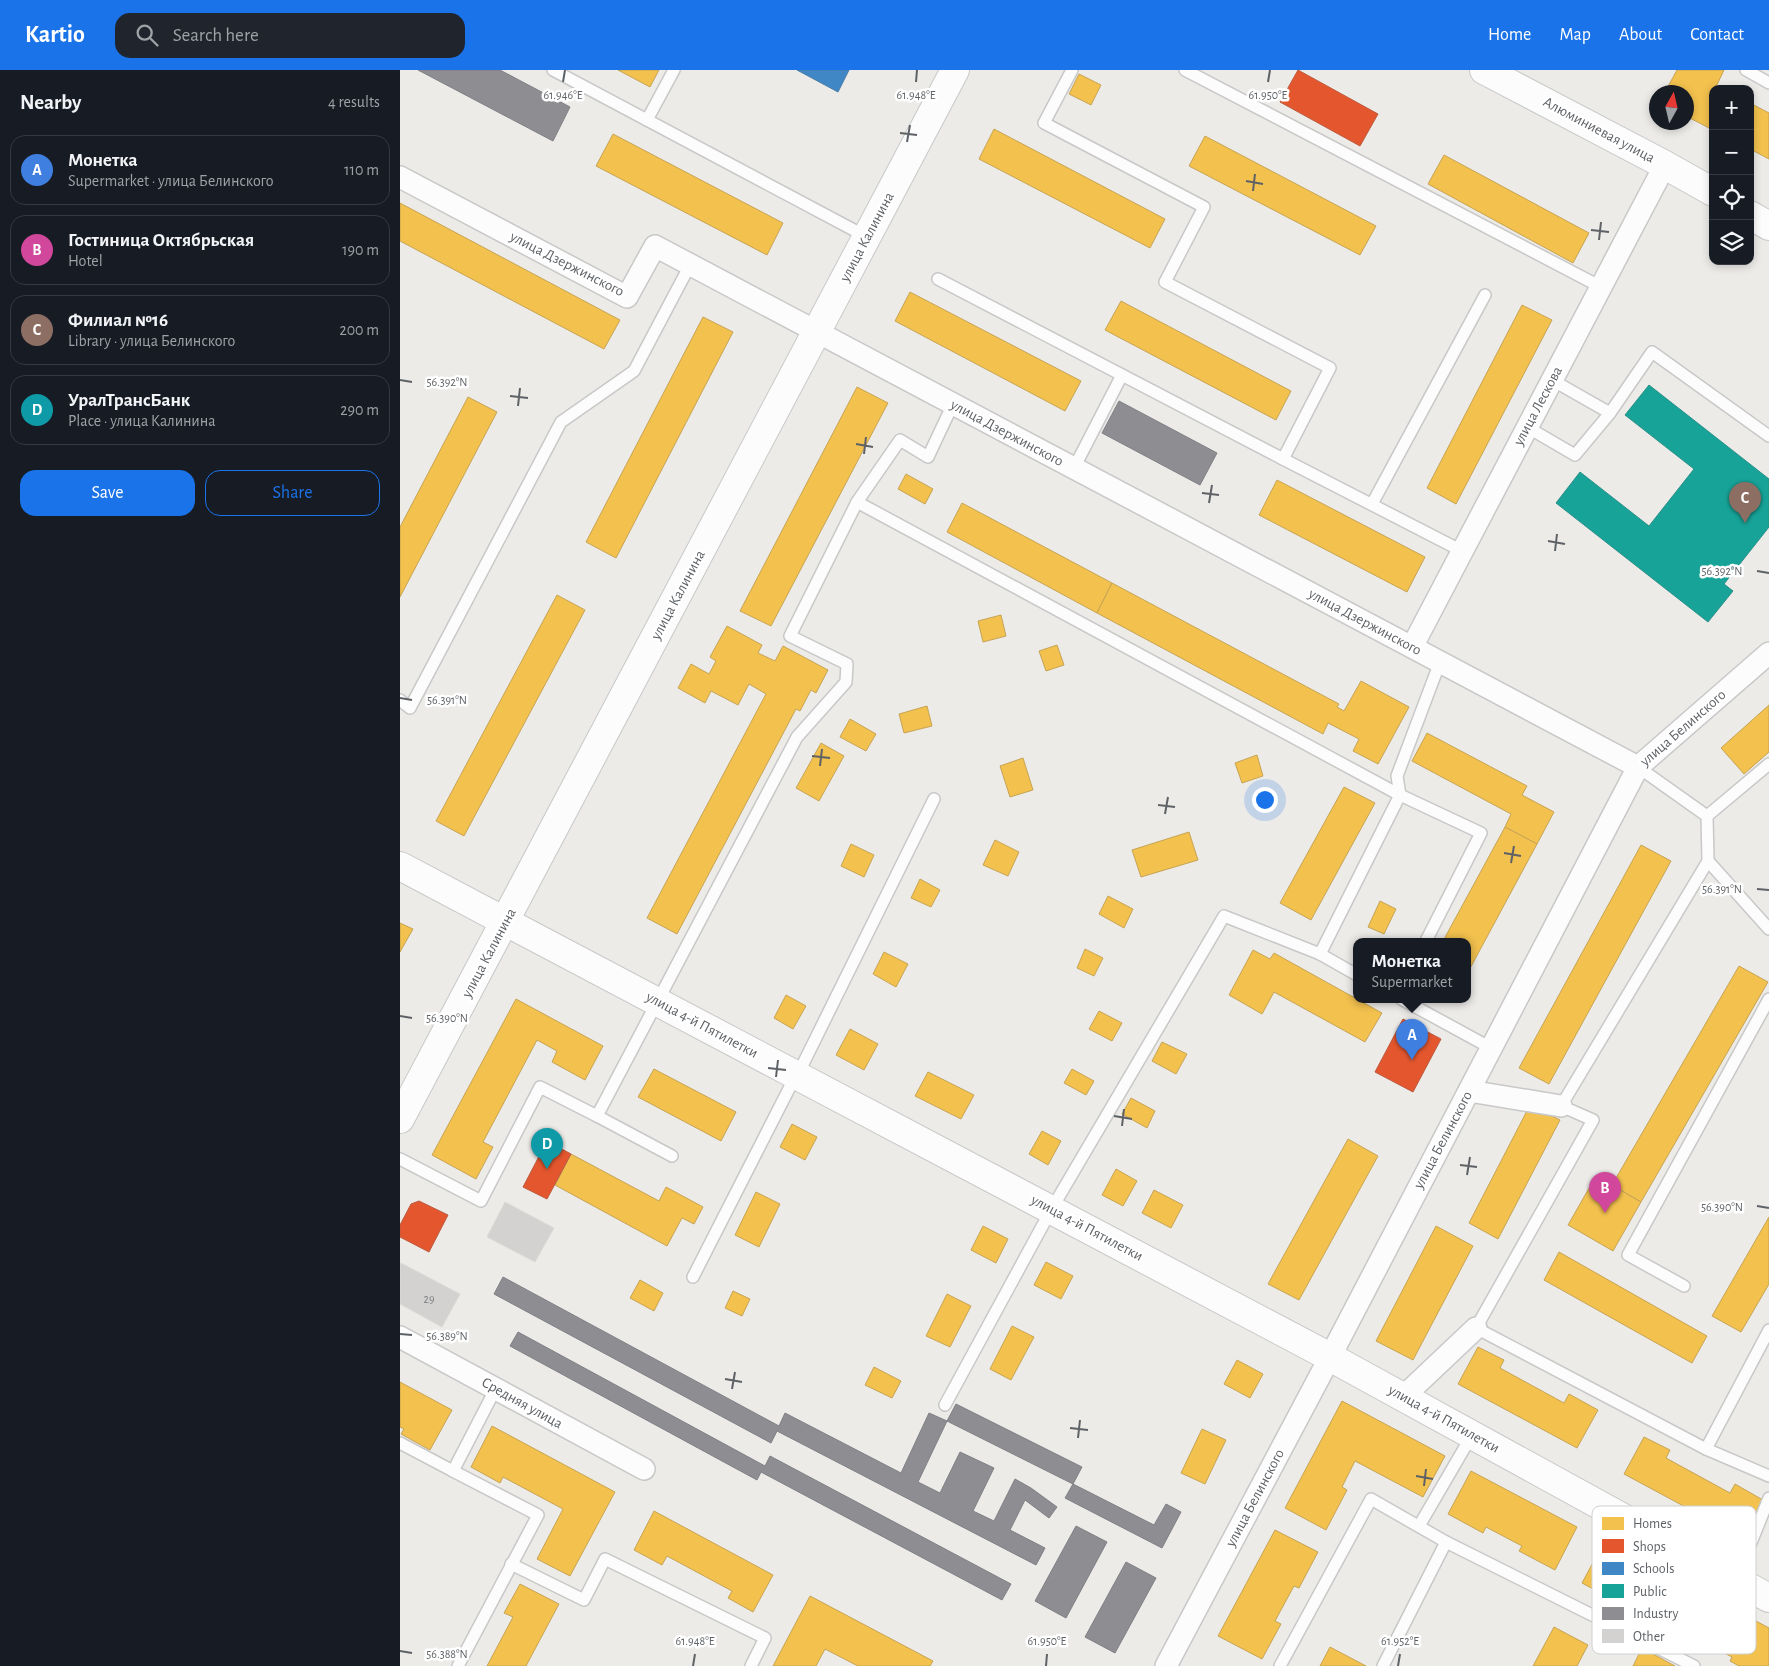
<!DOCTYPE html>
<html lang="en">
<head>
<meta charset="utf-8">
<style>
	:root { --surface:#171b24; --page:#20242c; --text:#f1f3f6; --muted:#9ea1a6; --line:#363941; --accent:#1a73e8 }
	body { margin:0; font-family:"Alegreya Sans",sans-serif; background:var(--page); color:var(--text) }
	.controls { position:absolute; right:15px; top:15px; display:grid; overflow:hidden; border-radius:10px; box-shadow:0 2px 8px #0003 }
	.controls button { width:45px; height:45px; display:grid; place-items:center; padding:0; border:0; border-bottom:1px solid var(--line); background:var(--surface); color:var(--text); font:25px sans-serif }
	.compass { position:absolute; left:1249px; top:15px; width:45px; height:45px; border-radius:50%; background:var(--surface); box-shadow:0 2px 8px #0003; rotate:8deg }
	.you { position:absolute; left:864px; top:729px; width:18px; height:18px; margin:-12px; border:4px solid #fff; border-radius:50%; background:#1a73e8; box-shadow:0 0 0 8px #1a73e833 }
	.badge { display:grid; place-items:center; width:32px; height:32px; border-radius:50%; background:var(--accent); color:#fff; font-size:16px; font-weight:700 }
	.pin { position:absolute; translate:-50% -41px; filter:drop-shadow(0 1px 2px #0008) }
	.pin::after { content:''; position:absolute; top:26px; width:18px; height:15px; background:inherit; clip-path:polygon(0 0,100% 0,50% 100%) }
	.popup { position:absolute; left:953px; top:868px; width:118px; height:65px; box-sizing:border-box; display:grid; place-content:center; border-radius:10px; background:var(--surface); filter:drop-shadow(0 1px 4px #0005); font-size:16px; white-space:nowrap; color:var(--muted) }
	.popup b { font-size:19px; color:var(--text) }
	.popup::after { content:''; position:absolute; left:50%; top:100%; margin-left:-10px; border:10px solid transparent; border-top-color:var(--surface) }
	.list { margin:0; padding:0; list-style:none }
	h2 { display:flex; justify-content:space-between; align-items:center; height:65px; margin:0; padding:0 20px; font-size:21px }
	h2 small { font-size:16px; font-weight:400; color:var(--muted) }
	.list li { display:grid; grid-template-columns:32px 1fr auto; gap:15px; align-items:center; box-sizing:border-box; height:70px; margin:0 10px 10px; padding:0 10px; border:1px solid var(--line); border-radius:15px }
	.list b { display:block; font-size:19px; white-space:nowrap }
	.list p { margin:0; font-size:16px; white-space:nowrap; color:var(--muted) }
	.list em { font-size:16px; font-style:normal; color:var(--muted) }
	.actions { display:flex; gap:10px; padding:15px 20px }
	.actions a { flex:1; padding:11px 0; border:1px solid var(--accent); border-radius:15px; text-align:center; font-size:18px; color:var(--accent) }
	.actions .main { background:var(--accent); color:#fff }
	.icon { flex:none; width:28px; height:28px; fill:none; stroke:currentColor; stroke-width:2; stroke-linecap:round; stroke-linejoin:round }
	.map { position:relative; flex:none; width:1369px; height:1596px; overflow:hidden }
	header { display:flex; align-items:center; gap:30px; box-sizing:border-box; height:70px; padding:0 25px; background:var(--accent); color:#fff }
	header strong { font-size:24px }
	nav { display:flex; gap:28px; margin-inline-start:auto; font-size:18px }
	.search { width:350px; height:45px; background:var(--page); display:flex; align-items:center; gap:12px; box-sizing:border-box; padding:0 18px; border-radius:15px; color:var(--muted); font-size:19px }
	main { display:flex }
	aside { flex:1; background:var(--surface) }
	.map>svg:first-child { display:block }
	.homes { fill:#f2c14e; stroke:#c6a455 }
	.shops { fill:#e4572e; stroke:#bc5a3f }
	.schools { fill:#3f88c5; stroke:#487da8 }
	.public { fill:#17a398; stroke:#2c9089 }
	.industry { fill:#8d8d92; stroke:#7f8085 }
	.building { fill:#d4d2d1; stroke:#dcdad8 }
	.lines { fill:none; stroke-linecap:round; stroke-linejoin:round }
	.service-casing { stroke:#c8c8c8; stroke-width:14 }
	.minor-casing { stroke:#c8c8c8; stroke-width:24 }
	.tertiary-casing { stroke:#c8c8c8; stroke-width:30 }
	.secondary-casing { stroke:#c7c8c8; stroke-width:30 }
	.service { stroke:#fcfcfc; stroke-width:11 }
	.minor { stroke:#fcfcfc; stroke-width:21 }
	.tertiary { stroke:#fcfcfc; stroke-width:28 }
	.secondary { stroke:#fcfcfc; stroke-width:28 }
	.ticks { fill:none; stroke:#5e6266; stroke-width:2 }
	.labels { text-anchor:middle; dominant-baseline:central; stroke-width:5; stroke-linejoin:round; paint-order:stroke }
	.number-label { font-size:12px; fill:#7d7f82 }
	.street-label { font-size:15px; fill:#5e6266; stroke:#fff }
	.key { fill:#fff; stroke:#cfd0d1; stroke-width:1 }
	.key-label { font-size:14px; fill:#5e6266 }
	.ticks-label { font-size:12px; text-anchor:middle; fill:#5e6266; stroke:#fff; stroke-width:5; stroke-linejoin:round; paint-order:stroke }
</style>
</head>
<body>
<header>
<strong>Kartio</strong>
<div class="search"><svg class="icon" aria-label="search" viewBox="0 0 24 24"><circle cx="10" cy="10" r="6"/><path d="M15 15l6 6"/></svg>Search here</div>
<nav><a>Home</a><a>Map</a><a>About</a><a>Contact</a></nav>
</header>
<main>
<aside>
<h2>Nearby<small>4 results</small></h2>
<ul class="list">
<li><span class="badge" style="background:#3f7fe0">A</span><div><b>Монетка</b><p>Supermarket · улица Белинского</p></div><em>110 m</em></li>
<li><span class="badge" style="background:#d1479c">B</span><div><b>Гостиница Октябрьская</b><p>Hotel</p></div><em>190 m</em></li>
<li><span class="badge" style="background:#8d6e63">C</span><div><b>Филиал №16</b><p>Library · улица Белинского</p></div><em>200 m</em></li>
<li><span class="badge" style="background:#0f9aa8">D</span><div><b>УралТрансБанк</b><p>Place · улица Калинина</p></div><em>290 m</em></li>
</ul>
<div class="actions"><a class="main">Save</a><a>Share</a></div>
</aside>
<div class="map">
<svg width="1369" height="1596" viewBox="0 0 1369 1596">
	<rect width="100%" height="100%" fill="#edebe8"/>
	<!-- homes -->
	<g class="homes">
		<path d="M218,0h41l-9,17z"/>
		<path d="M1277,0h47l-9,19h-2v41l-27,-14v-24h-21z"/>
		<path d="M679,4l22,11 -10,20 -22,-11z"/>
		<path d="M1350,33l19,10v46l-19,-10z"/>
		<path d="M594,59l171,90 -15,29 -171,-89z"/>
		<path d="M213,64l170,89 -16,32 -171,-89z"/>
		<path d="M805,66l171,90 -16,29 -171,-89z"/>
		<path d="M1044,85l145,78 -16,30 -145,-79z"/>
		<path d="M0,133l220,117 -16,29 -204,-108z"/>
		<path d="M510,222l171,89 -16,30 -170,-90z"/>
		<path d="M721,231l170,90 -15,29 -171,-90z"/>
		<path d="M1122,235l30,15 -96,184 -29,-16z"/>
		<path d="M303,247l30,15 -117,226 -30,-16z"/>
		<path d="M457,317l31,16 -117,223 -31,-15z"/>
		<path d="M68,327l29,15 -97,185v-70z"/>
		<path d="M506,404l27,15 -8,15 -27,-15z"/>
		<path d="M877,410l148,77 -18,35 -148,-77z"/>
		<path d="M562,433l150,80 -15,30 -150,-81z"/>
		<path d="M712,513l227,121 -2,3 7,4 17,-30 48,26 -31,57 -25,-13 6,-12 -31,-16 -5,11 -226,-121z"/>
		<path d="M157,525l28,15 -121,226 -28,-15z"/>
		<path d="M601,545l5,21 -23,6 -5,-21z"/>
		<path d="M327,556l35,19 -4,8 17,8 8,-15 45,24 -12,23 -5,-3 -11,21 -4,-2 -119,225 -30,-16 119,-224 -17,-10 -11,21 -27,-14 -6,12 -27,-15 13,-24 18,10 7,-13 -6,-4z"/>
		<path d="M657,575l7,20 -18,6 -7,-20z"/>
		<path d="M1369,635v47l-25,22 -23,-26z"/>
		<path d="M527,636l5,20 -28,7 -5,-19z"/>
		<path d="M450,649l26,15 -10,17 -26,-14z"/>
		<path d="M1027,663l100,53 -5,9 32,17 -17,32 -32,-17 6,-13 -99,-53z"/>
		<path d="M421,673l23,13 -25,45 -23,-13z"/>
		<path d="M857,685l6,21 -21,7 -7,-20z"/>
		<path d="M623,688l10,32 -23,7 -10,-31z"/>
		<path d="M944,717l31,16 -64,117 -31,-17z"/>
		<path d="M1105,757l32,17 -70,130v-33h-24z"/>
		<path d="M789,762l9,28 -57,17 -9,-27z"/>
		<path d="M595,770l24,12 -11,24 -25,-11z"/>
		<path d="M451,774l23,11 -10,22 -23,-11z"/>
		<path d="M1241,775l30,16 -122,223 -30,-16z"/>
		<path d="M520,809l20,11 -9,17 -20,-9z"/>
		<path d="M708,826l25,13 -9,19 -25,-14z"/>
		<path d="M980,831l16,8 -12,25 -16,-7z"/>
		<path d="M0,853l13,6 -13,23z"/>
		<path d="M685,879l18,9 -9,18 -17,-8z"/>
		<path d="M853,880l17,9 4,-6 108,60 -17,29 -91,-50 -12,22 -33,-19z"/>
		<path d="M484,882l24,12 -12,23 -23,-13z"/>
		<path d="M1339,896l29,16 -127,220 -29,-17z"/>
		<path d="M386,925l20,11 -13,23 -19,-11z"/>
		<path d="M116,929l87,47 -18,34 -33,-18 5,-11 -20,-11 -54,102 10,5 -17,32 -44,-24z"/>
		<path d="M699,941l23,12 -10,18 -23,-12z"/>
		<path d="M450,959l28,15 -14,26 -28,-15z"/>
		<path d="M762,972l25,12 -11,20 -24,-13z"/>
		<path d="M254,999l82,43 -15,29 -83,-44z"/>
		<path d="M672,999l22,12 -8,14 -22,-12z"/>
		<path d="M528,1002l46,23 -13,24 -46,-23z"/>
		<path d="M731,1028l24,13 -8,17 -25,-14z"/>
		<path d="M1130,1035l30,15 -62,119 -29,-16z"/>
		<path d="M392,1054l25,13 -12,23 -25,-13z"/>
		<path d="M642,1061l19,10 -13,24 -19,-11z"/>
		<path d="M948,1069l30,17 -79,144 -31,-16z"/>
		<path d="M171,1084l88,47 7,-14 37,20 -9,17 -12,-6 -15,28 -112,-61z"/>
		<path d="M716,1099l21,12 -14,25 -21,-11z"/>
		<path d="M1196,1106l45,26 -28,49 -45,-26z"/>
		<path d="M754,1120l29,15 -12,23 -29,-15z"/>
		<path d="M356,1122l24,12 -21,43 -24,-12z"/>
		<path d="M1369,1147v67l-28,48 -29,-16z"/>
		<path d="M583,1156l25,13 -12,24 -25,-13z"/>
		<path d="M1036,1156l37,20 -60,114 -37,-19z"/>
		<path d="M1159,1182l148,84 -15,27 -148,-83z"/>
		<path d="M646,1192l27,14 -12,23 -27,-14z"/>
		<path d="M240,1210l23,13 -9,18 -24,-13z"/>
		<path d="M333,1221l17,8 -8,17 -17,-8z"/>
		<path d="M547,1224l24,12 -21,41 -24,-11z"/>
		<path d="M612,1256l22,11 -23,43 -21,-11z"/>
		<path d="M1078,1277l26,13 -4,8 64,35 5,-9 29,16 -21,38 -119,-64z"/>
		<path d="M837,1290l26,14 -13,24 -26,-14z"/>
		<path d="M474,1297l27,14 -9,17 -27,-13z"/>
		<path d="M0,1312l52,28 -22,40 -29,-16 3,-5 -4,-2z"/>
		<path d="M942,1331l103,55 -22,41 -68,-36 -13,26 5,3 -21,40 -41,-22z"/>
		<path d="M92,1356l123,66 -45,84 -33,-17 26,-50 -60,-32 -3,6 -29,-16z"/>
		<path d="M802,1359l24,11 -21,44 -24,-11z"/>
		<path d="M1244,1367l26,13 -4,8 64,35 5,-9 28,16 -20,38 -119,-64z"/>
		<path d="M1071,1401l106,56 -22,43 -36,-19 3,-5 -36,-19 -3,6 -35,-19z"/>
		<path d="M254,1441l119,64 -20,37 -25,-14 4,-7 -65,-35 -5,9 -28,-15z"/>
		<path d="M875,1460l43,22 -19,36 -5,-2 -19,35 6,3 -19,35 -44,-23z"/>
		<path d="M1204,1472l57,31 -22,41 -57,-31z"/>
		<path d="M1282,1511l87,47v38h-30l-9,-5 2,-4 -36,-19 -3,5 -34,-18z"/>
		<path d="M120,1514l39,20 -33,62h-39l26,-49 -9,-4z"/>
		<path d="M410,1526l123,65 -3,5h-72l-33,-17 -9,17h-43z"/>
		<path d="M1154,1557l34,18 -11,21h-44z"/>
		<path d="M930,1577l36,19h-46z"/>
		<path d="M1242,1578l33,18h-42z"/>
	</g>
	<!-- shops -->
	<g class="shops">
		<path d="M898,0l80,44 -18,32 -80,-44z"/>
		<path d="M1003,949l38,20 -28,53 -38,-20z"/>
		<path d="M147,1071l24,13 -24,45 -24,-12z"/>
		<path d="M19,1131l29,14 -19,37 -29,-15v-12l11,-21z"/>
	</g>
	<!-- schools -->
	<path class="schools" d="M397,0h52l-11,22z"/>
	<!-- public -->
	<path class="public" d="M1249,315l120,94v48l-45,57 9,7 -25,31 -152,-119 24,-31 69,54 45,-57 -69,-54z"/>
	<!-- industry -->
	<g class="industry">
		<path d="M18,0h82l70,37 -17,34z"/>
		<path d="M719,331l98,52 -17,32 -98,-52z"/>
		<path d="M103,1207l276,149 6,-13 116,60 28,-60 18,8 -29,61 22,11 20,-41 34,16 -21,43 21,10 21,-42 16,9 26,19 -8,11 -24,-18 -15,30 35,18 -9,17 -259,-134 -6,12 -277,-149z"/>
		<path d="M118,1262l247,134 5,-10 241,128 -9,16 -241,-128 -4,8 -247,-134z"/>
		<path d="M556,1334l126,63 -9,17 -126,-63z"/>
		<path d="M673,1414l81,41 12,-21 15,8 -19,36 -97,-50z"/>
		<path d="M676,1456l31,16 -41,76 -31,-17z"/>
		<path d="M726,1492l30,16 -41,75 -30,-16z"/>
	</g>
	<!-- building -->
	<g class="building">
		<path d="M105,1132l49,26 -19,34 -48,-25z"/>
		<path d="M1,1193l59,31 -18,33 -42,-23v-38z"/>
	</g>
	<g class="lines">
		<defs>
			<g id="service">
				<path d="M153,0l314,167"/>
				<path d="M785,0l416,217"/>
				<path d="M1346,0l23,13"/>
				<path d="M247,50l27,-50"/>
				<path d="M538,209l345,180 47,-91 -165,-86 39,-75 -160,-84 28,-53"/>
				<path d="M1152,310l58,33 42,-61 117,84"/>
				<path d="M1127,357l48,28 35,-42"/>
				<path d="M883,389l179,92"/>
				<path d="M674,398l48,-93"/>
				<path d="M457,432l543,293 81,38 -55,108"/>
				<path d="M972,434l113,-209"/>
				<path d="M0,630l10,8 151,-286 73,-51 56,-106"/>
				<path d="M1238,697l69,49 1,45 61,68"/>
				<path d="M1307,746l62,-52"/>
				<path d="M1308,791l-147,245 32,14 -117,208 230,121 63,27"/>
				<path d="M920,884l80,-159 -3,-19 43,-114"/>
				<path d="M1001,929l90,49"/>
				<path d="M197,1046l75,40"/>
				<path d="M0,1089l81,42 59,-114 57,29 200,-379 49,-55 1,-18 -57,-28 67,-134 43,-62 28,17 25,-53"/>
				<path d="M293,1207l103,-202 7,-11 131,-265"/>
				<path d="M1284,1216l-56,-31 141,-256"/>
				<path d="M545,1335l106,-195 173,-294 96,38 37,21"/>
				<path d="M0,1373l53,28"/>
				<path d="M1306,1379l63,-119"/>
				<path d="M1019,1456l53,-91"/>
				<path d="M111,1494l73,36 21,-41 160,79 -14,28"/>
				<path d="M1336,1510l33,-82"/>
				<path d="M58,1596l80,-151 -85,-44 43,-83"/>
				<path d="M880,1596l91,-167 75,43 248,124"/>
				<path d="M983,1596l63,-124"/>
			</g>
			<g id="minor">
				<path d="M0,107l227,120 28,-51 983,521"/>
				<path d="M1012,577l253,-482"/>
				<path d="M1069,1021l92,15"/>
				<path d="M0,1267l244,132"/>
				<path d="M1003,1327l73,-69"/>
				<path d="M766,1596l164,-309 308,-590 131,-114"/>
			</g>
			<path id="tertiary" d="M0,796l930,491 439,241"/>
			<g id="secondary">
				<path d="M1084,0l181,95 48,27"/>
				<path d="M1350,145l19,11"/>
				<path d="M0,1049l555,-1049"/>
			</g>
		</defs>
		<!-- service casing -->
		<use href="#service" class="service-casing"/>
		<!-- minor casing -->
		<use href="#minor" class="minor-casing"/>
		<!-- tertiary casing -->
		<use href="#tertiary" class="tertiary-casing"/>
		<!-- secondary casing -->
		<use href="#secondary" class="secondary-casing"/>
		<!-- service -->
		<use href="#service" class="service"/>
		<!-- minor -->
		<use href="#minor" class="minor"/>
		<!-- tertiary -->
		<use href="#tertiary" class="tertiary"/>
		<!-- secondary -->
		<use href="#secondary" class="secondary"/>
	</g>
	<!-- ticks -->
	<path class="ticks" d="M163,12l2,-12M516,12l1,-12M868,12l2,-12M500,63l17,2M507,72l3,-17M846,111l17,3M853,121l2,-17M1191,160l18,2M1199,170l2,-18M0,310l12,2M110,326l18,2M118,336l2,-18M456,374l17,3M464,384l2,-17M802,423l17,2M809,433l3,-18M1148,471l17,3M1155,481l2,-17M1357,501l12,2M0,628l12,2M412,686l18,2M420,696l2,-17M758,735l17,2M765,744l3,-17M1104,783l17,3M1111,793l3,-17M1357,819l12,1M0,946l12,2M368,998l18,2M376,1007l2,-17M714,1046l18,3M722,1056l2,-17M1060,1095l17,2M1067,1105l3,-18M1357,1136l12,2M0,1264l12,1M325,1309l17,3M332,1319l3,-17M670,1358l18,2M678,1368l2,-18M1016,1406l17,3M1024,1416l2,-17M0,1581l12,2M293,1596l2,-12M646,1596l1,-12M998,1596l2,-12"/>
	<g class="labels">
		<!-- number labels -->
		<g class="number-label">
			<text x="29" y="1229">29</text>
		</g>
		<!-- street labels -->
		<g class="street-label">
			<text transform="translate(1199 60) rotate(28)">Алюминиевая улица</text>
			<text transform="translate(467 167) rotate(-62)">улица Калинина</text>
			<text transform="translate(167 194) rotate(27)">улица Дзержинского</text>
			<text transform="translate(1138 336) rotate(-62)">улица Лескова</text>
			<text transform="translate(607 363) rotate(28)">улица Дзержинского</text>
			<text transform="translate(278 525) rotate(-62)">улица Калинина</text>
			<text transform="translate(965 552) rotate(28)">улица Дзержинского</text>
			<text transform="translate(1283 658) rotate(-41)">улица Белинского</text>
			<text transform="translate(89 883) rotate(-62)">улица Калинина</text>
			<text transform="translate(302 955) rotate(28)">улица 4-й Пятилетки</text>
			<text transform="translate(1043 1070) rotate(-62)">улица Белинского</text>
			<text transform="translate(687 1158) rotate(28)">улица 4-й Пятилетки</text>
			<text transform="translate(122 1333) rotate(29)">Средняя улица</text>
			<text transform="translate(1044 1349) rotate(29)">улица 4-й Пятилетки</text>
			<text transform="translate(855 1428) rotate(-62)">улица Белинского</text>
		</g>
	</g>
	<!-- legend -->
	<rect x="1192" y="1436" width="164" height="148" rx="8" class="key"/>
	<rect x="1202" y="1447" width="22" height="13" fill="#f2c14e"/>
	<rect x="1202" y="1469" width="22" height="14" fill="#e4572e"/>
	<rect x="1202" y="1492" width="22" height="13" fill="#3f88c5"/>
	<rect x="1202" y="1514" width="22" height="14" fill="#17a398"/>
	<rect x="1202" y="1537" width="22" height="13" fill="#8d8d92"/>
	<rect x="1202" y="1559" width="22" height="14" fill="#d4d2d1"/>
	<g class="key-label">
		<text x="1233" y="1458">Homes</text>
		<text x="1233" y="1481">Shops</text>
		<text x="1233" y="1503">Schools</text>
		<text x="1233" y="1526">Public</text>
		<text x="1233" y="1548">Industry</text>
		<text x="1233" y="1571">Other</text>
	</g>
	<g class="ticks-label">
		<text x="163" y="29">61.946°E</text>
		<text x="516" y="29">61.948°E</text>
		<text x="868" y="29">61.950°E</text>
		<text x="47" y="316">56.392°N</text>
		<text x="1322" y="505">56.392°N</text>
		<text x="47" y="634">56.391°N</text>
		<text x="1322" y="823">56.391°N</text>
		<text x="47" y="952">56.390°N</text>
		<text x="1322" y="1141">56.390°N</text>
		<text x="47" y="1270">56.389°N</text>
		<text x="295" y="1575">61.948°E</text>
		<text x="647" y="1575">61.950°E</text>
		<text x="1000" y="1575">61.952°E</text>
		<text x="47" y="1588">56.388°N</text>
	</g>
</svg>
<div class="controls">
<button>+</button>
<button>−</button>
<button><svg class="icon" aria-label="locate" viewBox="0 0 24 24"><circle cx="12" cy="12" r="6"/><path d="M12 2v4M12 18v4M2 12h4M18 12h4"/></svg></button>
<button><svg class="icon" aria-label="layers" viewBox="0 0 24 24"><path d="M12 4l9 5-9 5-9-5zM3 14l9 5 9-5"/></svg></button>
</div>
<svg class="compass" viewBox="-18 -18 36 36"><path d="M0-13l5 13h-10z" fill="#e53935"/><path d="M0 13l5-13h-10z" fill="#9ea1a6"/></svg>
<div class="you"></div>
<div class="pin badge" style="left:1012px;top:990px;background:#3f7fe0">A</div>
<div class="popup"><b>Монетка</b>Supermarket</div>
<div class="pin badge" style="left:1205px;top:1143px;background:#d1479c">B</div>
<div class="pin badge" style="left:1345px;top:453px;background:#8d6e63">C</div>
<div class="pin badge" style="left:147px;top:1099px;background:#0f9aa8">D</div>
</div>
</main>
</body>
</html>
